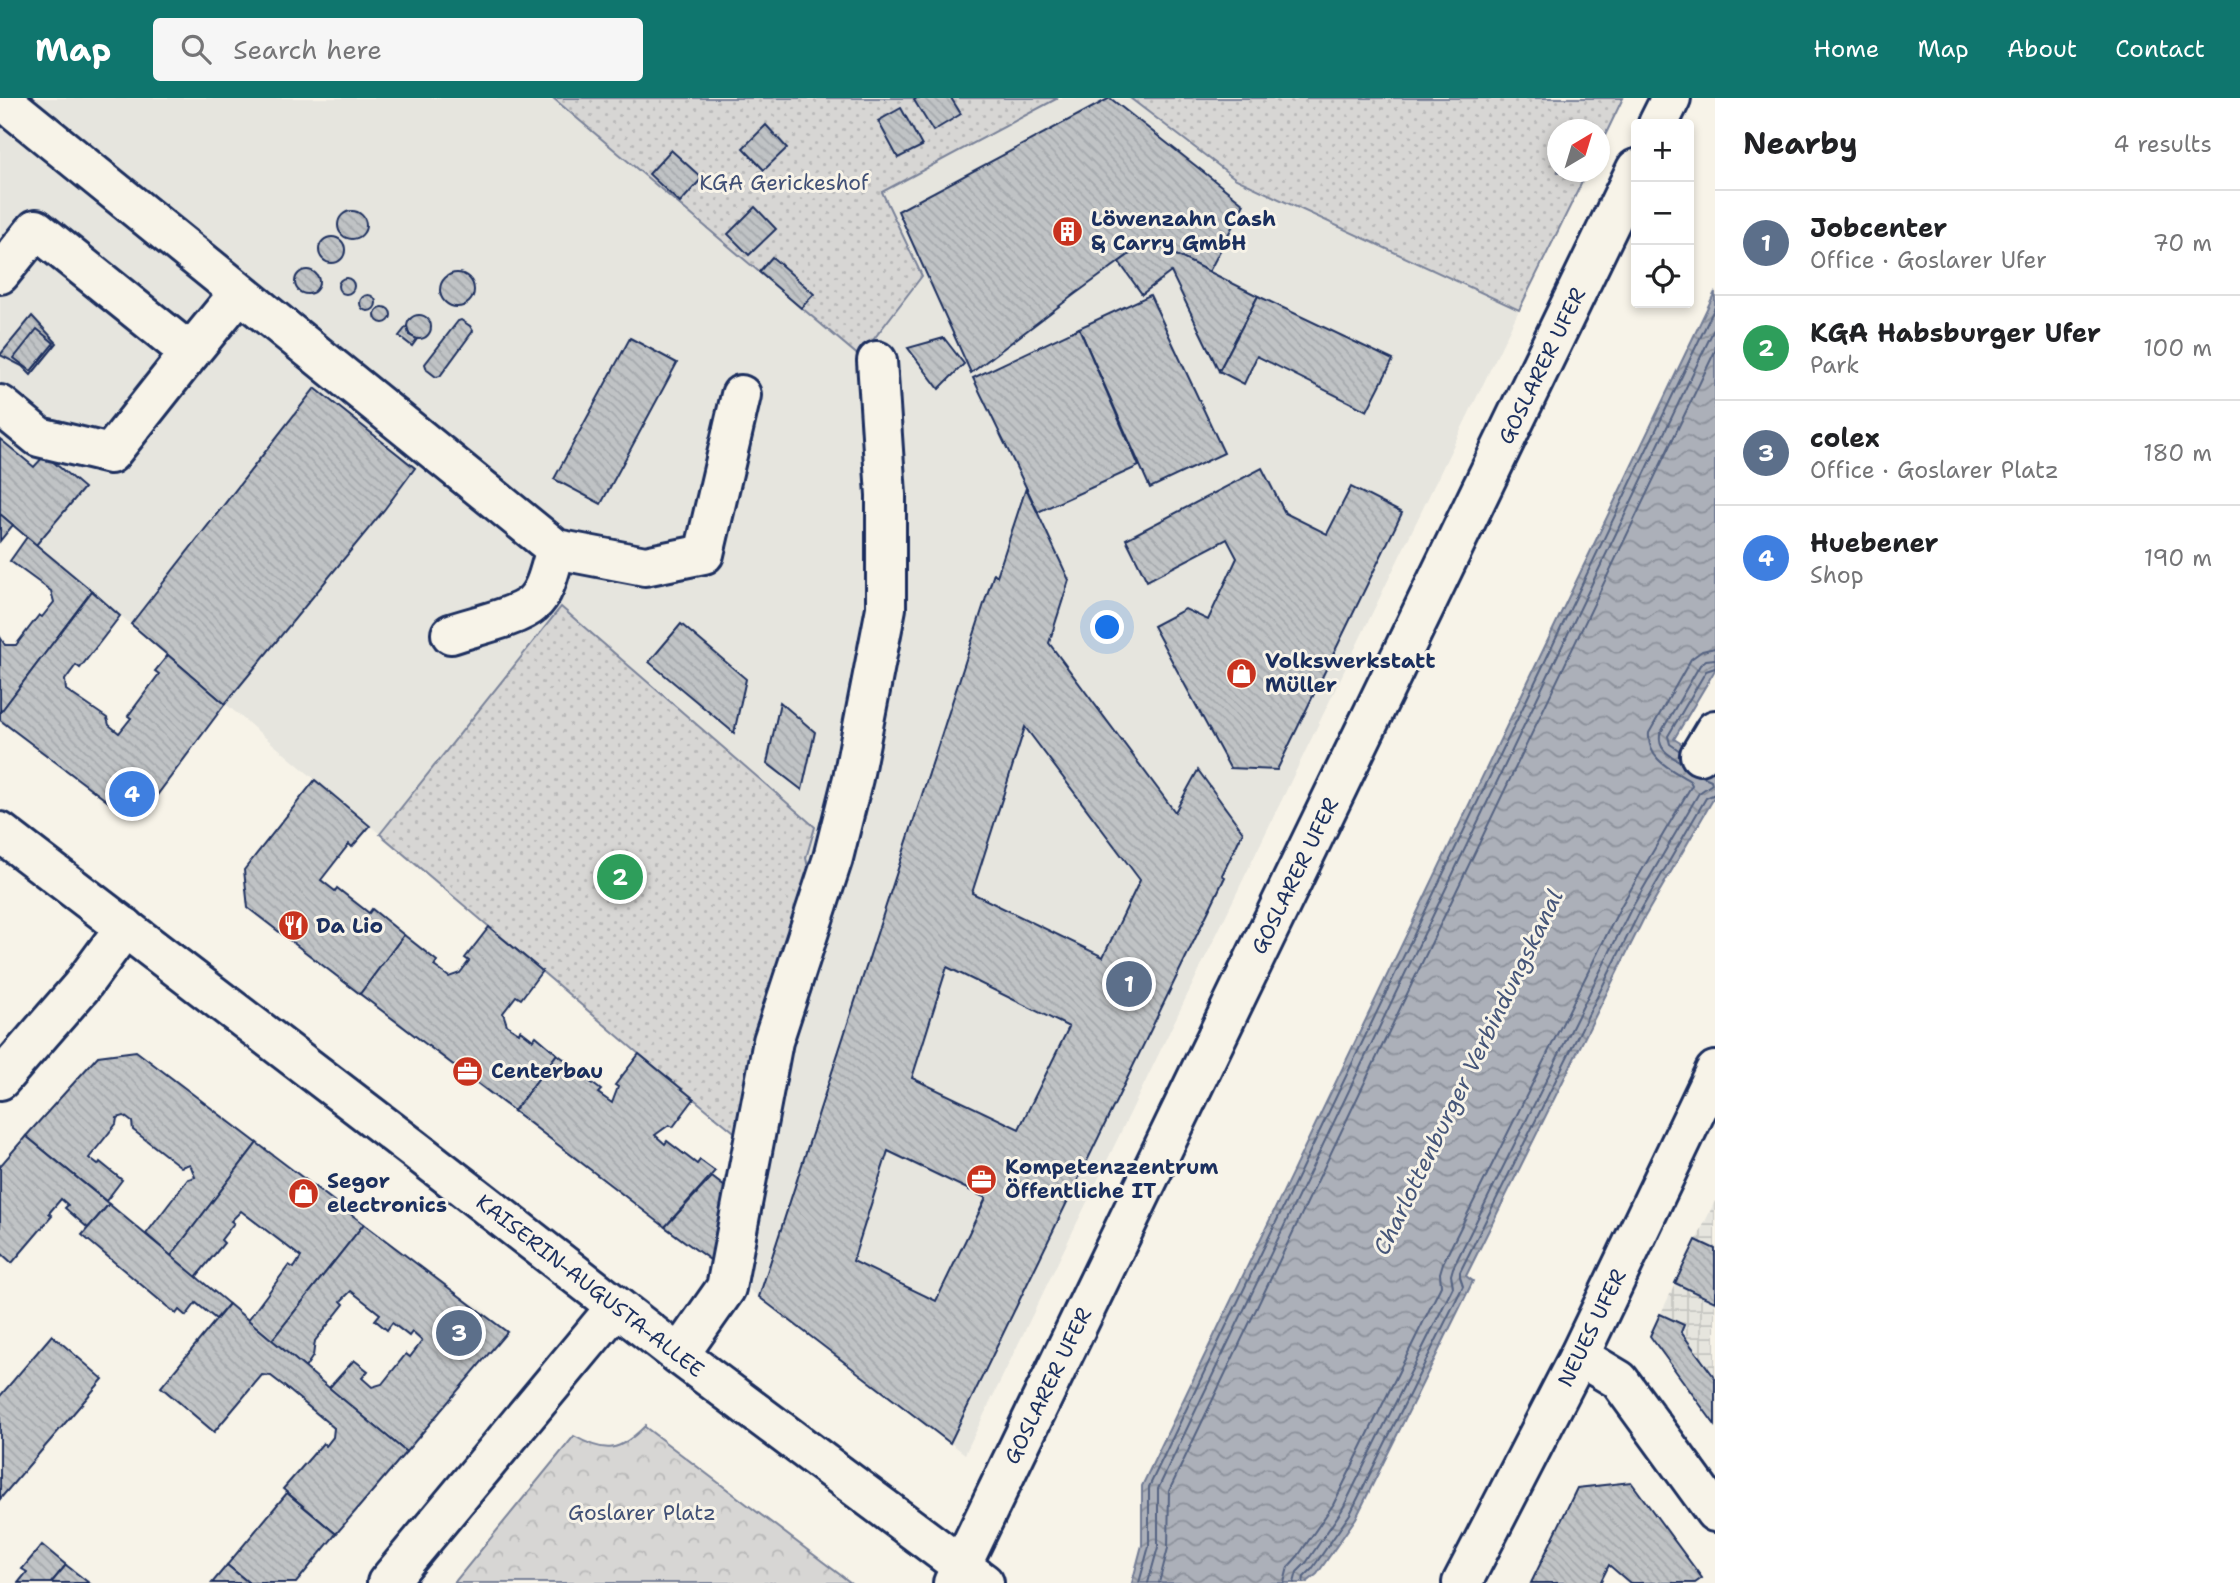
<!DOCTYPE html>
<html lang="en">
<head>
<meta charset="utf-8">
<style>
	:root { --surface:#fff; --page:#f6f6f6; --text:#202124; --muted:#757577; --line:#e0e0e0; --accent:#0f766e }
	body { margin:0; font-family:"Shantell Sans",sans-serif; background:var(--page); color:var(--text) }
	.controls { position:absolute; right:21px; top:21px; display:grid; overflow:hidden; border-radius:7px; box-shadow:0 4px 10px #0003 }
	.controls button { width:63px; height:63px; display:grid; place-items:center; padding:0; border:0; border-bottom:2px solid var(--line); background:var(--surface); color:var(--text); font:35px sans-serif }
	.compass { position:absolute; left:1547px; top:21px; width:63px; height:63px; border-radius:50%; background:var(--surface); box-shadow:0 4px 10px #0003; rotate:38deg }
	.you { position:absolute; left:1108px; top:530px; width:24px; height:24px; margin:-18px; border:5px solid #fff; border-radius:50%; background:#1a73e8; box-shadow:0 0 0 10px #1a73e833 }
	.badge { display:grid; place-items:center; width:46px; height:46px; border-radius:50%; background:var(--accent); color:#fff; font-size:23px; font-weight:700 }
	.pin { position:absolute; translate:-50% -50%; border:4px solid #fff; box-shadow:0 2px 7px #0006 }
	.list { margin:0; padding:0; list-style:none }
	h2 { display:flex; justify-content:space-between; align-items:center; height:91px; margin:0; padding:0 28px; font-size:30px }
	h2 small { font-size:23px; font-weight:400; color:var(--muted) }
	.list li { display:grid; grid-template-columns:46px 1fr auto; gap:21px; align-items:center; box-sizing:border-box; height:105px; padding:0 28px; border-top:2px solid var(--line) }
	.list b { display:block; font-size:26px; white-space:nowrap }
	.list p { margin:0; font-size:23px; white-space:nowrap; color:var(--muted) }
	.list em { font-size:23px; font-style:normal; color:var(--muted) }
	.icon { flex:none; width:38px; height:38px; fill:none; stroke:currentColor; stroke-width:2; stroke-linecap:round; stroke-linejoin:round }
	.map { position:relative; flex:none; width:1715px; height:1485px; overflow:hidden }
	header { display:flex; align-items:center; gap:42px; box-sizing:border-box; height:98px; padding:0 35px; background:var(--accent); color:#fff }
	header strong { font-size:33px }
	nav { display:flex; gap:38px; margin-inline-start:auto; font-size:24px }
	.search { width:490px; height:63px; background:var(--page); display:flex; align-items:center; gap:18px; box-sizing:border-box; padding:0 24px; border-radius:7px; color:var(--muted); font-size:26px }
	main { display:flex }
	aside { flex:1; background:var(--surface) }
	.map>svg:first-child { display:block }
	.built { fill:#e6e5de }
	.industrial { fill:url(#industrial-grid) }
	.park { fill:url(#park-crowns); stroke:#798299; stroke-width:2 }
	.garden { fill:url(#garden-dots); stroke:#798299; stroke-width:2 }
	.water { fill:url(#water-waves); stroke:#727c95; stroke-width:2 }
	.lines { fill:none; stroke-linecap:round; stroke-linejoin:round }
	.shore { stroke:#556382; stroke-width:2 }
	.building { fill:url(#building-back-hatch); stroke:#1b2f5e; stroke-width:2; fill-rule:evenodd }
	.minor-casing { stroke:#1b2f5e; stroke-width:44 }
	.major-casing { stroke:#1b2f5e; stroke-width:44 }
	.minor { stroke:#f7f3e8; stroke-width:38 }
	.major { stroke:#f7f3e8; stroke-width:38 }
	.labels { text-anchor:middle; dominant-baseline:central; stroke-width:6; stroke-linejoin:round; paint-order:stroke }
	.park-label { font-size:21px; fill:#415076; stroke:#f7f3e8 }
	.poi-label { font-size:21px; font-weight:bold; fill:#1b2f5e; stroke:#f7f3e8; text-anchor:start }
	.street-label { font-size:21px; fill:#1b2f5e; stroke:#f7f3e8 }
	.water-label { font-size:23px; font-style:italic; fill:#465679; stroke:#f7f3e8 }
</style>
</head>
<body>
<header>
<strong>Map</strong>
<div class="search"><svg class="icon" aria-label="search" viewBox="0 0 24 24"><circle cx="10" cy="10" r="6"/><path d="M15 15l6 6"/></svg>Search here</div>
<nav><a>Home</a><a>Map</a><a>About</a><a>Contact</a></nav>
</header>
<main>
<div class="map">
<svg width="1715" height="1485" viewBox="0 0 1715 1485">
	<defs>
		<pattern id="industrial-grid" width="8" height="8" patternUnits="userSpaceOnUse" patternTransform="scale(1.75)"><rect width="8" height="8" fill="#e6e5de"/><path d="M0 4h8M4 0v8" fill="none" stroke="#c5c5c1"/></pattern>
		<pattern id="park-crowns" width="20" height="18" patternUnits="userSpaceOnUse" patternTransform="scale(1.75)"><rect width="20" height="18" fill="#d7d6d4"/><path d="M2 6a3 3 0 1 1 6 0M12 15a3 3 0 1 1 6 0" fill="none" stroke="#b8b8b8"/></pattern>
		<pattern id="garden-dots" width="8" height="8" patternUnits="userSpaceOnUse" patternTransform="scale(1.75)"><rect width="8" height="8" fill="#d7d6d4"/><path d="M2 2h.1M6 6h.1" fill="none" stroke="#b8b8b8" stroke-width="1.8" stroke-linecap="round"/></pattern>
		<pattern id="water-waves" width="16" height="10" patternUnits="userSpaceOnUse" patternTransform="scale(1.75)"><rect width="16" height="10" fill="#acb0b9"/><path d="M0 5q4-4 8 0t8 0" fill="none" stroke="#8b909a"/></pattern>
		<pattern id="building-back-hatch" width="6" height="6" patternUnits="userSpaceOnUse" patternTransform="scale(1.75)"><rect width="6" height="6" fill="#c0c3c5"/><path d="M-1 5l2 2M0 0l6 6M5-1l2 2" fill="none" stroke="#a4a8ac"/></pattern>
	</defs>
	<rect width="100%" height="100%" fill="#f7f3e8"/>
	<filter id="ink" filterUnits="userSpaceOnUse"><feTurbulence type="fractalNoise" baseFrequency=".0143" numOctaves="2"/><feDisplacementMap in="SourceGraphic" scale="14" xChannelSelector="R" yChannelSelector="G"/><feConvolveMatrix kernelMatrix="1 2 1 2 8 2 1 2 1" color-interpolation-filters="sRGB"/></filter>
	<g filter="url(#ink)">
		<!-- built -->
		<path class="built" d="M0,0h553l307,259 62,-81 -41,-84 177,-94h72l106,81 283,131 -554,1144 -244,-186 92,-377 -7,-33 -245,-251 -181,227 -380,-320z"/>
		<!-- industrial -->
		<path class="industrial" d="M1715,1103v224l-65,-89z"/>
		<!-- park -->
		<path class="park" d="M645,1328v1l206,156h-397l120,-147c32,18 45,16 71,-10z"/>
		<!-- garden -->
		<g class="garden">
			<path d="M553,0h505l-176,94 40,84 -62,81z"/>
			<path d="M1130,0h493l-23,48v-16h-42v42h29l-68,138 -283,-131z"/>
			<path d="M561,509l254,220 -9,31 7,33 -69,249 -105,-86 -259,-220z"/>
		</g>
		<!-- water -->
		<path class="water" d="M1715,194v378l-41,69 41,26v31l-71,122 -178,358 7,5 -117,237 -39,56 -11,9h-174l10,-38v-59z"/>
		<g class="lines">
			<!-- shore -->
			<g class="shore">
				<path d="M1680,653l-10,-7 -2,-8 38,-65 9,-3"/>
				<path d="M1681,664c-12,-7 -23,-12 -21,-28l40,-69 6,-5 9,-1"/>
				<path d="M1139,1485l10,-37v-59l566,-1180"/>
				<path d="M1148,1485l10,-36v-58l557,-1162"/>
				<path d="M1159,1485l9,-35 1,-57 546,-1140"/>
				<path d="M1284,1485l4,-16 10,-11 35,-51 108,-219 -1,-13 3,-10 178,-357 71,-121 -2,-4c-19,-12 -43,-21 -41,-48l42,-74 11,-8 13,-3"/>
				<path d="M1294,1485l3,-11 9,-9 36,-53 111,-223 -2,-12 2,-7 177,-357 69,-118 13,-9 -1,-4 -9,-4"/>
				<path d="M1303,1485l1,-6 8,-8 38,-55 113,-228 -3,-9v-5l178,-357 68,-117 9,-4"/>
			</g>
		</g>
		<!-- building -->
		<g class="building">
			<path d="M917,0h34l10,16 -28,17 -19,-31z"/>
			<path d="M1110,0l134,106 -35,68 -61,-31 -73,53 -104,79 -73,-162z"/>
			<path d="M901,10l21,38 -24,12 -20,-37z"/>
			<path d="M766,27l21,23 -23,22 -21,-22z"/>
			<path d="M671,52l31,28 -22,25 -31,-29z"/>
			<path d="M755,109l21,22 -27,26 -21,-21z"/>
			<circle cx="352" cy="127" r="14"/>
			<circle cx="332" cy="152" r="13"/>
			<path d="M1148,143l110,55 -39,75 -48,-99 -29,22 -23,-32z"/>
			<path d="M772,159l42,37 -13,14 -42,-36z"/>
			<circle cx="307" cy="184" r="12"/>
			<circle cx="457" cy="192" r="17"/>
			<circle cx="346" cy="188" r="8"/>
			<path d="M1150,197l74,158 -74,35 -71,-160z"/>
			<circle cx="368" cy="205" r="8"/>
			<path d="M1258,198l135,64 -26,51 -110,-55 -13,28 -25,-13z"/>
			<circle cx="383" cy="217" r="8"/>
			<circle cx="419" cy="229" r="12"/>
			<path d="M32,218l25,27 -26,32 -9,-9 -22,-11z"/>
			<path d="M461,222l9,6 3,5 -33,45 -4,1 -9,-7 -2,-6 33,-43z"/>
			<path d="M407,228l2,9 8,4 -5,7 -13,-10z"/>
			<path d="M1079,230l60,138 -101,46 -65,-134z"/>
			<path d="M37,231l17,14 -23,28 -17,-13z"/>
			<path d="M630,240l47,25 -76,141 -47,-25z"/>
			<path d="M944,240l20,26 -25,25 -31,-41z"/>
			<path d="M315,290l100,80 -31,42 -159,194 -94,-80z"/>
			<path d="M0,341l34,28 11,-12 39,33 -48,57 -36,-31z"/>
			<path d="M1262,370l23,45 42,21 24,-47 51,26 -125,257 -47,-2 -77,-142 32,-17 23,11 29,-62 -10,-19 -80,42 -21,-42z"/>
			<path d="M1026,390l43,92 -20,63 126,169 23,-42 45,62 -21,43 3,2 -275,566 -191,-146 235,-724 3,3zM1025,629l115,153 -37,77 -131,-64zM947,869l122,60 -50,102 -107,-51zM888,1053l98,47 -50,103 -83,-40z"/>
			<path d="M0,416l13,11 -13,16z"/>
			<path d="M27,439l65,54 -92,122v-76l5,8h11l23,-30 3,2 12,-15 -3,-11 -41,-30z"/>
			<path d="M92,493l28,25 -40,52 -4,-3 -11,15 1,10 41,28 2,7 10,8 12,-15 -3,-2 31,-42 -4,-3 13,-16 57,49 -73,98 -41,2 -111,-84v-7z"/>
			<path d="M681,526l65,55 -12,54 -85,-71z"/>
			<path d="M780,604l35,30 -13,58 -35,-27z"/>
			<path d="M315,682l55,46 -18,21 -3,-3 -28,36 14,11 2,-3 32,25 3,-4 32,26 -44,59 -112,-86 -4,-38z"/>
			<path d="M489,829l53,44 -21,28 -5,-3 -13,17 4,12 12,8 1,-3 13,10 3,-4 21,18 -43,57 -154,-117 44,-59 33,26 -3,5 15,11 11,-4 9,-12 -4,-3z"/>
			<path d="M136,953l121,92 -86,113 -25,-22 42,-55 7,-2 -5,-13 -9,3 -48,-37 -1,-8 -8,-6 -7,2 -1,6 -27,34 9,7 2,-3 22,18 -16,21 -80,-65 72,-80z"/>
			<path d="M557,956l15,11 -1,2 30,23 -3,3 14,10 6,-16 -3,-2 24,-31 55,45 -21,28 -4,-2 -14,10 10,9 2,-3 30,23 3,-4 15,11 -50,56 -151,-116z"/>
			<path d="M26,1038l83,68 -21,24 -23,-20 3,-3 -7,-6 -12,14 3,3 -40,47 -12,-11v-86z"/>
			<path d="M257,1045l107,81 -92,116 -24,-20 41,-55 5,3 7,-11 -60,-46 -10,10 3,2 -13,17 3,3 -28,34 -25,-21z"/>
			<path d="M712,1079l13,10 10,1 -14,80 -56,-41z"/>
			<path d="M109,1106l120,100 -13,15 -20,-16 -10,13 -7,-6 -3,4 -94,-79z"/>
			<path d="M364,1126l143,108 -101,120 -77,-64 25,-28 14,11 -6,7 10,9 10,-3 24,-30 4,3 12,-16 -10,-9 -3,4 -17,-13 -5,7 -12,-10 5,-6 -29,-23 -10,10 3,3 -29,37 -2,15 -8,12 -33,-28z"/>
			<path d="M1696,1142l19,9v53l-40,-19z"/>
			<path d="M229,1206l177,148 -70,82 -53,-45 40,-46 3,3 7,-9 1,-9 -50,-42 -13,-10 -9,-1 -48,57 -53,-45z"/>
			<path d="M1660,1216l24,11 -3,7 34,46v47l-65,-89z"/>
			<path d="M52,1237l51,44 -103,120v-103z"/>
			<path d="M1631,1384l71,96 -7,5h-65l-21,-18 -9,18h-69l46,-95z"/>
			<path d="M287,1395l49,41 -40,49h-47l-22,-18z"/>
			<path d="M42,1447l24,20 -15,18h-33l9,-11 -5,-3z"/>
			<path d="M66,1467l23,18h-38z"/>
			<path d="M227,1467l22,18h-37z"/>
		</g>
		<g class="lines">
			<defs>
				<g id="minor">
					<path d="M0,0l556,451 89,17 59,-12 37,-159"/>
					<path d="M1658,26l13,-26"/>
					<path d="M0,176l36,-45 154,124 -80,101 -71,-17 -39,-32"/>
					<path d="M190,255l49,-60"/>
					<path d="M451,536c19,-7 67,-17 81,-30 15,-13 18,-37 24,-55"/>
					<path d="M1700,657l15,-25"/>
					<path d="M0,982l81,-93 44,-60"/>
					<path d="M679,1257l47,-67 47,-247 60,-183 20,-80 33,-170v-113l-9,-134"/>
					<path d="M1579,1258l40,24 96,132"/>
					<path d="M387,1485l229,-276"/>
					<path d="M953,1485l683,-1414"/>
					<path d="M1462,1485l117,-227 136,-285"/>
				</g>
				<path id="major" d="M0,734l414,317 265,206 305,228"/>
			</defs>
			<!-- minor casing -->
			<use href="#minor" class="minor-casing"/>
			<!-- major casing -->
			<use href="#major" class="major-casing"/>
			<!-- minor -->
			<use href="#minor" class="minor"/>
			<!-- major -->
			<use href="#major" class="major"/>
		</g>
	</g>
	<!-- icons -->
	<defs>
		<symbol id="building-disc" viewBox="-11 -11 22 22"><circle r="9.5" fill="#c8321e" stroke="#f7f3e8"/><path d="M-4-6H4V6H1V3H-1V6H-4ZM-2.5-4.3h1.7v1.8h-1.7ZM.8-4.3h1.7v1.8H.8ZM-2.5-1h1.7V.8h-1.7ZM.8-1h1.7V.8H.8Z" fill="#fff"/></symbol>
		<symbol id="shop-disc" viewBox="-11 -11 22 22"><circle r="9.5" fill="#c8321e" stroke="#f7f3e8"/><path d="M-5-2.5h2.3a2.7 3.5 0 0 1 5.4 0H5L5.5 6h-11ZM-1.5-2.5h3a1.5 2.3 0 0 0-3 0Z" fill="#fff"/></symbol>
		<symbol id="restaurant-disc" viewBox="-11 -11 22 22"><circle r="9.5" fill="#c8321e" stroke="#f7f3e8"/><path d="M-5-6h1v4h1v-4h1v4h1v-4h1v5L-1.5 .5V6h-2V.5L-5-1ZM5-6V6H3V1.5H1.5Q1.5-4 5-6Z" fill="#fff"/></symbol>
		<symbol id="office-disc" viewBox="-11 -11 22 22"><circle r="9.5" fill="#c8321e" stroke="#f7f3e8"/><path d="M-6-3h4V-5.5h4V-3h4V5H-6ZM-1-4.5V-3h2v-1.5ZM-6 0V1H6V0Z" fill="#fff"/></symbol>
	</defs>
	<g fill-rule="evenodd">
		<use href="#building-disc" x="1050" y="116" width="35" height="35"/>
		<use href="#shop-disc" x="1224" y="558" width="35" height="35"/>
		<use href="#restaurant-disc" x="276" y="810" width="35" height="35"/>
		<use href="#office-disc" x="450" y="956" width="35" height="35"/>
		<use href="#office-disc" x="964" y="1064" width="35" height="35"/>
		<use href="#shop-disc" x="286" y="1078" width="35" height="35"/>
	</g>
	<g class="labels">
		<!-- park labels -->
		<g class="park-label">
			<text x="784" y="85">KGA Gerickeshof</text>
			<text x="642" y="1415">Goslarer Platz</text>
		</g>
		<!-- poi labels -->
		<g class="poi-label">
			<text x="1091" y="121">Löwenzahn Cash<tspan x="1091" dy="24">&amp; Carry GmbH</tspan></text>
			<text x="1265" y="563">Volkswerkstatt<tspan x="1265" dy="24">Müller</tspan></text>
			<text x="316" y="828">Da Lio</text>
			<text x="491" y="973">Centerbau</text>
			<text x="1005" y="1069">Kompetenzzentrum<tspan x="1005" dy="24">Öffentliche IT</tspan></text>
			<text x="327" y="1083">Segor<tspan x="327" dy="24">electronics</tspan></text>
		</g>
		<!-- street labels -->
		<g class="street-label">
			<text transform="translate(1542 268) rotate(-64)">GOSLARER UFER</text>
			<text transform="translate(1295 778) rotate(-64)">GOSLARER UFER</text>
			<text transform="translate(590 1188) rotate(38)">KAISERIN-AUGUSTA-ALLEE</text>
			<text transform="translate(1592 1230) rotate(-64)">NEUES UFER</text>
			<text transform="translate(1048 1288) rotate(-64)">GOSLARER UFER</text>
		</g>
		<!-- water labels -->
		<g class="water-label">
			<text transform="translate(1468 974) rotate(-64)">Charlottenburger Verbindungskanal</text>
		</g>
	</g>
</svg>
<div class="controls">
<button>+</button>
<button>−</button>
<button><svg class="icon" aria-label="locate" viewBox="0 0 24 24"><circle cx="12" cy="12" r="6"/><path d="M12 2v4M12 18v4M2 12h4M18 12h4"/></svg></button>
</div>
<svg class="compass" viewBox="-18 -18 36 36"><path d="M0-13l5 13h-10z" fill="#e53935"/><path d="M0 13l5-13h-10z" fill="#757577"/></svg>
<div class="you"></div>
<div class="pin badge" style="left:1129px;top:886px;background:#5c6f8a">1</div>
<div class="pin badge" style="left:620px;top:779px;background:#2e9e5b">2</div>
<div class="pin badge" style="left:459px;top:1235px;background:#5c6f8a">3</div>
<div class="pin badge" style="left:132px;top:696px;background:#3f7fe0">4</div>
</div>
<aside>
<h2>Nearby<small>4 results</small></h2>
<ul class="list">
<li><span class="badge" style="background:#5c6f8a">1</span><div><b>Jobcenter</b><p>Office · Goslarer Ufer</p></div><em>70 m</em></li>
<li><span class="badge" style="background:#2e9e5b">2</span><div><b>KGA Habsburger Ufer</b><p>Park</p></div><em>100 m</em></li>
<li><span class="badge" style="background:#5c6f8a">3</span><div><b>colex</b><p>Office · Goslarer Platz</p></div><em>180 m</em></li>
<li><span class="badge" style="background:#3f7fe0">4</span><div><b>Huebener</b><p>Shop</p></div><em>190 m</em></li>
</ul>
</aside>
</main>
</body>
</html>
